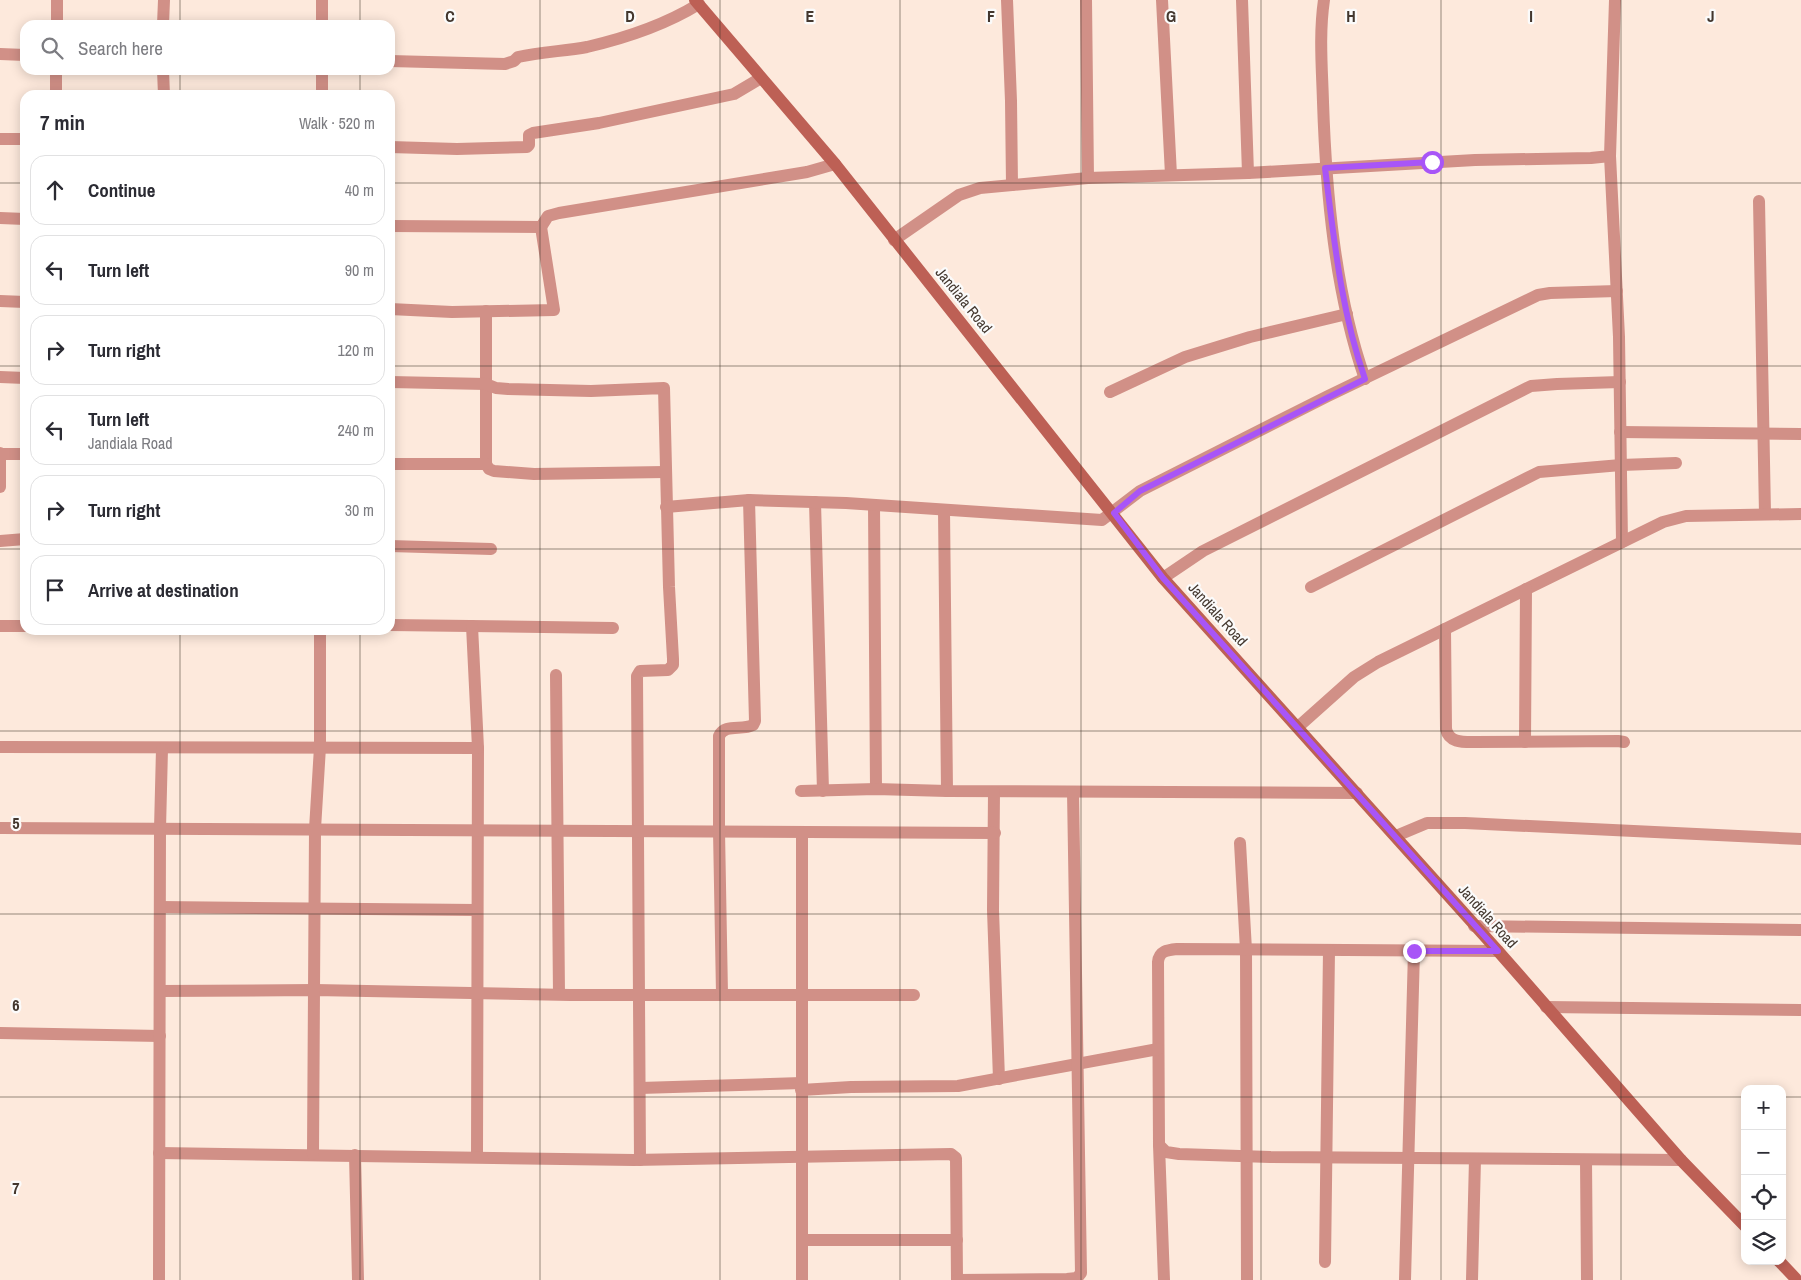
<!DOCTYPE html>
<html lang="en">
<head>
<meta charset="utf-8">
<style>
	:root { --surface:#fff; --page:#f7f7f7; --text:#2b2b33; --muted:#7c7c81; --line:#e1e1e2 }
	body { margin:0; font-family:"Archivo Narrow",sans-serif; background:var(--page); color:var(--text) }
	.controls { position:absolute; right:15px; bottom:15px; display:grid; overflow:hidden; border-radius:10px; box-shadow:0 2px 12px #0003 }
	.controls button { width:45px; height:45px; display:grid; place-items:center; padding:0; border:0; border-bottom:1px solid var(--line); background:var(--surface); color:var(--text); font:25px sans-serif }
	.stop { position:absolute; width:15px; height:15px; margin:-11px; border:4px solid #a855f7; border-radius:50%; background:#fff }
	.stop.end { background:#a855f7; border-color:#fff; box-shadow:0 1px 5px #0008 }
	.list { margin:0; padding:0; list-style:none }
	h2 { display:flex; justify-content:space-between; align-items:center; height:65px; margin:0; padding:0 20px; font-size:21px }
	h2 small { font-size:16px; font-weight:400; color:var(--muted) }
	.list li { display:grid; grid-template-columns:32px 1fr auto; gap:15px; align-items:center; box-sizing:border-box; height:70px; margin:0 10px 10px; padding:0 10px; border:1px solid var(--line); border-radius:15px }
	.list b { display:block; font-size:19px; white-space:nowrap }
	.list p { margin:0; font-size:16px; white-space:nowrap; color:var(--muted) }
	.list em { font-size:16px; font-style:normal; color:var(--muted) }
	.icon { flex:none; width:28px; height:28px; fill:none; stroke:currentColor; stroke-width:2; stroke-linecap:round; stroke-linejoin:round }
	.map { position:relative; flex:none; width:1801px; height:1280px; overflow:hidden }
	.search { position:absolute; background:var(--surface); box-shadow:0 2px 12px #0003; left:20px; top:20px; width:375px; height:55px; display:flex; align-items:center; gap:12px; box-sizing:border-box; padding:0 18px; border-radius:15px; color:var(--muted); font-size:19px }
	.panel { position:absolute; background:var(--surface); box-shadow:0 2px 12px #0003; left:20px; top:90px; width:375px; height:545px; border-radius:15px }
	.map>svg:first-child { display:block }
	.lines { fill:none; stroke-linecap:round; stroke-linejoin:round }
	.street { stroke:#d19087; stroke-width:12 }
	.secondary { stroke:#bd6055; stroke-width:12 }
	.route { stroke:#a855f7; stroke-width:6 }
	.grid { fill:none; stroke:#43372e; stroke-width:1; stroke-opacity:0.55 }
	.labels { text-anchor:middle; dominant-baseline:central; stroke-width:4.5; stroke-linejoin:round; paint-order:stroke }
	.street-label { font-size:15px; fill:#43372e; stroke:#fbfbfb }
	.grid-label { font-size:16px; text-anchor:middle; font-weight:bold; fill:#43372e; stroke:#fbfbfb; stroke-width:4.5; stroke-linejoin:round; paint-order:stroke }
</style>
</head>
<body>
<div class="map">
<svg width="1801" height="1280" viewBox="0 0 1801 1280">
	<rect width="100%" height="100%" fill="#fde9dc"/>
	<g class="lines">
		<!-- street -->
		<g class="street">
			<path d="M1007,0l4,101 1,84"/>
			<path d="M1086,0l2,178"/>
			<path d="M1162,0l9,175"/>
			<path d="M1242,0l6,173"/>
			<path d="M1324,0c-5,34 -2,68 -1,102 3,91 12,191 42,277"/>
			<path d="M57,25v-25"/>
			<path d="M163,25l1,-25"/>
			<path d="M322,25v-25"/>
			<path d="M0,54l25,1"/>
			<path d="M390,61l115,3 9,-3 4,-4c23,-5 47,-6 69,-10 39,-9 78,-22 112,-43"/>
			<path d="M163,70l1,25"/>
			<path d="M56,95v-25"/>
			<path d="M322,95v-25"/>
			<path d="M0,139h25"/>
			<path d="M390,147l67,2 70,-2 2,-2v-10l4,-2 66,-10 135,-29 27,-16"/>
			<path d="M1610,156l9,181 3,205"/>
			<path d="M1759,201l6,313"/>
			<path d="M0,218l25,1"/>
			<path d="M390,226l151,1 7,-11 11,-3 248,-41 28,-8"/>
			<path d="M894,240l65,-45 21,-7 108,-10 160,-5 227,-13 116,-2 19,-2 5,-156"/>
			<path d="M0,301l25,1"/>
			<path d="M390,309l62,3 102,-2 -13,-83"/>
			<path d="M486,311v153l3,5 5,2 40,3 131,-2"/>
			<path d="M0,377l25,1"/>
			<path d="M390,382l96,2 10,4 12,1 83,2 73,-3 5,199 4,72v6l-5,5 -28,1 -3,5 3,484"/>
			<path d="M1110,392l75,-35 65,-20 97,-23"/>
			<path d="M1620,432l181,2"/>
			<path d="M0,453v34"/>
			<path d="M0,454h25"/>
			<path d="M390,464h96"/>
			<path d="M815,502l8,289"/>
			<path d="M874,505l2,284"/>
			<path d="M666,507l83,-7 97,3 256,17 38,-29 188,-95 210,-101 12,-2 67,-2"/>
			<path d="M944,510l3,281"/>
			<path d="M0,541l25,-2"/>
			<path d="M390,546l101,3"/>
			<path d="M1163,578l40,-27 328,-165 26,-2 63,-2"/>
			<path d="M1311,587l228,-115 82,-7 55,-2"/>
			<path d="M390,625l223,3"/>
			<path d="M0,626h25"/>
			<path d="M472,626l6,122 -1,409"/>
			<path d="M1445,629l1,100c3,14 17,13 29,13l143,-1 6,1"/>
			<path d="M556,675l3,319"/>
			<path d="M1298,727l56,-50 24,-15 285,-140 23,-6 115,-2"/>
			<path d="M1525,742l1,-153"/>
			<path d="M0,747l478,1"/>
			<path d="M801,791l75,-2 71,2 410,2"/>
			<path d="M994,792l-1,118 6,169"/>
			<path d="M0,828l995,5"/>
			<path d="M1396,836l31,-13h38l336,16"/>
			<path d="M1240,843l6,107 1,330"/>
			<path d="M160,907l317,3"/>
			<path d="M1474,926l327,4"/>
			<path d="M1498,951l-321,-2c-10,1 -18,2 -19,13l1,183 7,7 13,2 91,3 411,3"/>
			<path d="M160,991l155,-1 255,5h344"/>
			<path d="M722,994l-3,-163v-95c6,-13 23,-5 34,-11l2,-4 -6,-221"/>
			<path d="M1546,1007l255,3"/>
			<path d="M0,1033l160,3"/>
			<path d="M640,1088l162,-5"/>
			<path d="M801,1090l50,-3 107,-1 200,-37"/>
			<path d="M1159,1145l5,135"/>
			<path d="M159,1153l475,7 317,-6 5,4 1,122"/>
			<path d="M313,1154l2,-325 5,-82v-117"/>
			<path d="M355,1155l3,125"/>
			<path d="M1586,1160l1,120"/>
			<path d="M802,1240h155"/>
			<path d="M1325,1262l4,-312"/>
			<path d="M159,1280l1,-451 2,-80"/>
			<path d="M802,1280v-448"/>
			<path d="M957,1280l110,-1 10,-1 4,-5 -8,-481"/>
			<path d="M1405,1280l9,-329"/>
			<path d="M1472,1280l3,-121"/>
		</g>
		<!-- secondary -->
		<g class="secondary">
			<path d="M695,0l140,164 328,414 335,373 183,209 64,66"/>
			<path d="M1779,1261l18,19"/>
		</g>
	</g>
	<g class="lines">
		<!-- route -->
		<path class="route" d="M1414,951h84l-335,-373 -49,-65 26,-22 225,-112c-24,-68 -31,-140 -40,-211l107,-6"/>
	</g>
	<!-- grid -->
	<path class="grid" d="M180,0v25M360,0v25M540,0v1280M720,0v1280M900,0v1280M1081,0v1280M1261,0v1280M1441,0v1280M1621,0v1280M180,70v25M360,70v25M0,183h25M390,183h1411M0,366h25M390,366h1411M0,549h25M390,549h1411M180,630v650M360,630v650M0,731h1801M0,914h1801M0,1097h1745M1782,1097h19"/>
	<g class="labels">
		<!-- street labels -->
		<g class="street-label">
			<text transform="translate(964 300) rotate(51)">Jandiala Road</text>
			<text transform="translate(1218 614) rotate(48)">Jandiala Road</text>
			<text transform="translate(1488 916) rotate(48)">Jandiala Road</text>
		</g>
	</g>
	<g class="grid-label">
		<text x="450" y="22">C</text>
		<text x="630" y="22">D</text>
		<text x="810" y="22">E</text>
		<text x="991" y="22">F</text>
		<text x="1171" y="22">G</text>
		<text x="1351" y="22">H</text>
		<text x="1531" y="22">I</text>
		<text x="1711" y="22">J</text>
		<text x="16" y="829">5</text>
		<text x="16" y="1011">6</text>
		<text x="16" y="1194">7</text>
	</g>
</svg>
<div class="controls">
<button>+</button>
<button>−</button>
<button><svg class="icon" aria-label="locate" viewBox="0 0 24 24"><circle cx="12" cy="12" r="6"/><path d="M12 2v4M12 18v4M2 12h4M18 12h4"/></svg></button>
<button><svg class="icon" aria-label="layers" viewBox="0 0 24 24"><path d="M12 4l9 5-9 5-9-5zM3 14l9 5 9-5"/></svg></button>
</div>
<div class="stop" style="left:1432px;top:162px"></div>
<div class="stop end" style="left:1414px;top:951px"></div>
<div class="search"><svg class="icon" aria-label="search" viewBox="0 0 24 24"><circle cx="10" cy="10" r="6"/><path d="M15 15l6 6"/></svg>Search here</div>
<section class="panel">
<h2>7 min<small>Walk · 520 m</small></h2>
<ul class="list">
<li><svg class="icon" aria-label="ahead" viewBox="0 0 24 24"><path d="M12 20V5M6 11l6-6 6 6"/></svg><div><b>Continue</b></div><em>40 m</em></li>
<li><svg class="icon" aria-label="left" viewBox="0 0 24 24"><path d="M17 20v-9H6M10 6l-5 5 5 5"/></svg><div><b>Turn left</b></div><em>90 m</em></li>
<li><svg class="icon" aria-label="right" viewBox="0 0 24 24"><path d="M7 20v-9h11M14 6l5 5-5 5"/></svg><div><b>Turn right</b></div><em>120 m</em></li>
<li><svg class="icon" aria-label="left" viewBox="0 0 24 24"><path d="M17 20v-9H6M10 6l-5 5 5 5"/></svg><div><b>Turn left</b><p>Jandiala Road</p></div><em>240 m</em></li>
<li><svg class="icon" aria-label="right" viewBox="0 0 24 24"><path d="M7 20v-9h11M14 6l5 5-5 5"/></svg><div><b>Turn right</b></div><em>30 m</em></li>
<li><svg class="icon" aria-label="arrive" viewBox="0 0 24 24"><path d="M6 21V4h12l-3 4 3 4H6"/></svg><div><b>Arrive at destination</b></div></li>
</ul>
</section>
</div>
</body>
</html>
